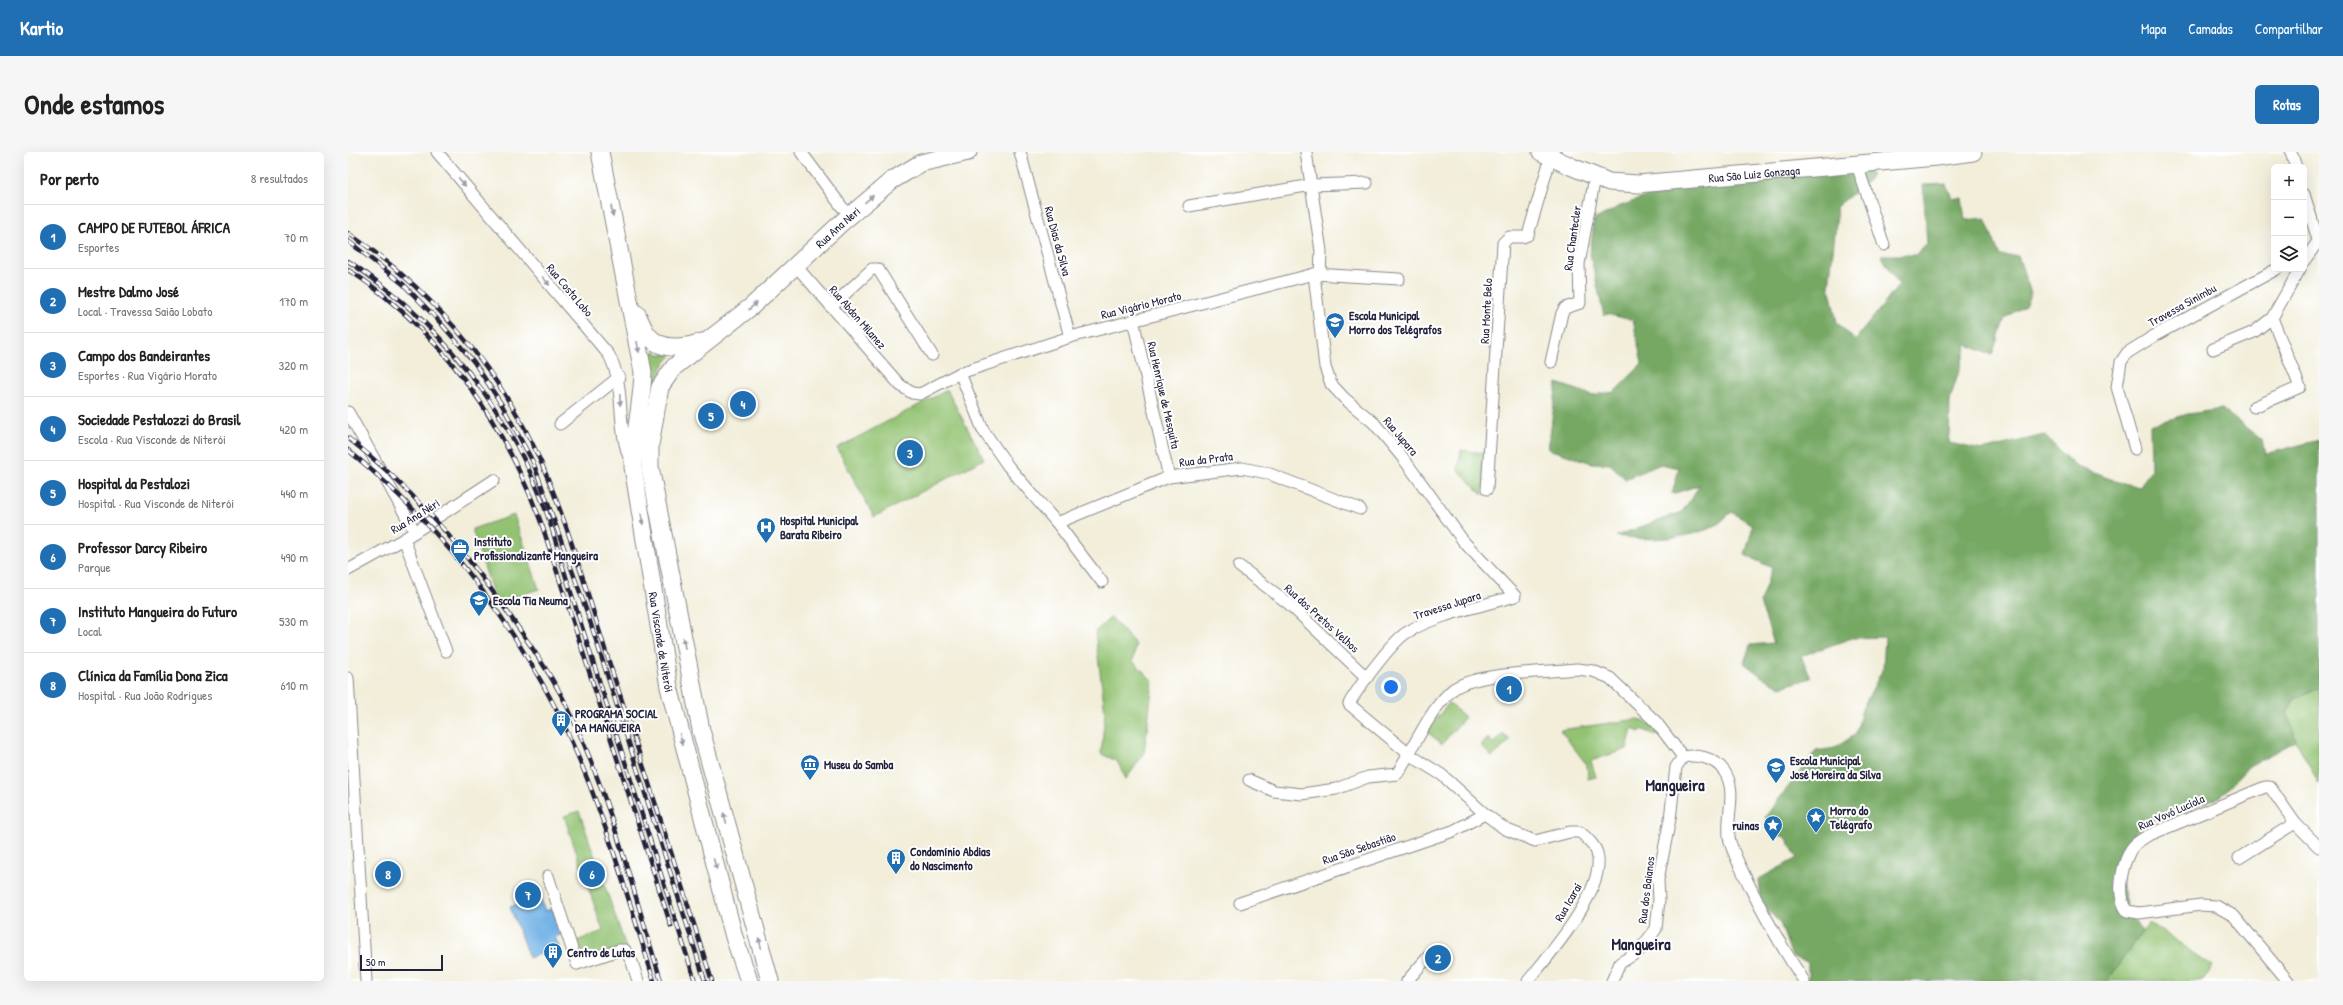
<!DOCTYPE html>
<html lang="pt">
<head>
<meta charset="utf-8">
<style>
	:root { --surface:#fff; --page:#f6f6f6; --text:#222; --muted:#767676; --line:#e0e0e0; --accent:#1f6fb2 }
	body { margin:0; font-family:"Patrick Hand",sans-serif; background:var(--page); color:var(--text) }
	.controls { position:absolute; right:12px; top:12px; display:grid; overflow:hidden; border-radius:6px; box-shadow:0 4px 16px #0002 }
	.controls button { width:36px; height:36px; display:grid; place-items:center; padding:0; border:0; border-bottom:1px solid var(--line); background:var(--surface); color:var(--text); font:20px sans-serif }
	.scale { position:absolute; left:12px; bottom:10px; width:83px; box-sizing:border-box; padding-left:4px; border:2px solid #22223b; border-top:0; font-size:11px; line-height:14px; white-space:nowrap; color:#22223b; -webkit-text-stroke:3px #fff; paint-order:stroke }
	.you { position:absolute; left:1043px; top:535px; width:14px; height:14px; margin:-10px; border:3px solid #fff; border-radius:50%; background:#1a73e8; box-shadow:0 0 0 6px #1a73e833 }
	.badge { display:grid; place-items:center; width:26px; height:26px; border-radius:50%; background:var(--accent); color:#fff; font-size:13px; font-weight:700 }
	.pin { position:absolute; translate:-50% -50%; border:2px solid #fff; box-shadow:0 1px 4px #0006 }
	.list { margin:0; padding:0; list-style:none }
	h2 { display:flex; justify-content:space-between; align-items:center; height:52px; margin:0; padding:0 16px; font-size:17px }
	h2 small { font-size:13px; font-weight:400; color:var(--muted) }
	.list li { display:grid; grid-template-columns:26px 1fr auto; gap:12px; align-items:center; box-sizing:border-box; height:64px; padding:0 16px; border-top:1px solid var(--line) }
	.list b { display:block; font-size:15px; white-space:nowrap }
	.list p { margin:0; font-size:13px; white-space:nowrap; color:var(--muted) }
	.list em { font-size:13px; font-style:normal; color:var(--muted) }
	.icon { flex:none; width:22px; height:22px; fill:none; stroke:currentColor; stroke-width:2; stroke-linecap:round; stroke-linejoin:round }
	.map { position:relative; flex:none; width:1971px; height:829px; overflow:hidden; border-radius:6px }
	header { display:flex; align-items:center; gap:24px; box-sizing:border-box; height:56px; padding:0 20px; background:var(--accent); color:#fff }
	header strong { font-size:19px }
	nav { display:flex; gap:22px; margin-inline-start:auto; font-size:14px }
	.intro { display:flex; align-items:center; justify-content:space-between; box-sizing:border-box; height:96px; padding:0 24px }
	h1 { margin:0; font-size:28px }
	.button { padding:10px 18px; border-radius:6px; background:var(--accent); color:#fff; font-size:14px; font-weight:700 }
	main { display:flex; gap:24px; padding:0 24px }
	aside { flex:1; background:var(--surface); border-radius:6px; box-shadow:0 4px 16px #0002 }
	.map>svg:first-child { display:block }
	.green { fill:#93c272; stroke:#5a7256 }
	.forest { fill:#76a864; stroke:#4c6550 }
	.water { fill:#73b2e6; stroke:#4a6a90 }
	.lines { fill:none; stroke-linecap:round; stroke-linejoin:round }
	.street-casing { stroke:#8a888a; stroke-width:13 }
	.primary-casing { stroke:#8a888a; stroke-width:19 }
	.street { stroke:#fff; stroke-width:11 }
	.primary { stroke:#fff; stroke-width:17 }
	.rail-casing { stroke:#22223b; stroke-width:4.5 }
	.rail { stroke:#fff; stroke-width:3; stroke-dasharray:9; stroke-linecap:butt }
	.oneway { fill:#9c9ca7 }
	.labels { text-anchor:middle; dominant-baseline:central; stroke-width:4; stroke-linejoin:round; paint-order:stroke }
	.street-label { font-size:12px; fill:#22223b; stroke:#fff }
	.poi-label { font-size:12px; font-weight:bold; fill:#22223b; stroke:#fff; text-anchor:start }
	.district-label { font-size:16px; font-weight:bold; fill:#22223b; stroke:#fff }
</style>
</head>
<body>
<header>
<strong>Kartio</strong>
<nav><a>Mapa</a><a>Camadas</a><a>Compartilhar</a></nav>
</header>
<div class="intro"><h1>Onde estamos</h1><a class="button">Rotas</a></div>
<main>
<aside>
<h2>Por perto<small>8 resultados</small></h2>
<ul class="list">
<li><span class="badge">1</span><div><b>CAMPO DE FUTEBOL ÁFRICA</b><p>Esportes</p></div><em>70 m</em></li>
<li><span class="badge">2</span><div><b>Mestre Dalmo José</b><p>Local · Travessa Saião Lobato</p></div><em>170 m</em></li>
<li><span class="badge">3</span><div><b>Campo dos Bandeirantes</b><p>Esportes · Rua Vigário Morato</p></div><em>320 m</em></li>
<li><span class="badge">4</span><div><b>Sociedade Pestalozzi do Brasil</b><p>Escola · Rua Visconde de Niterói</p></div><em>420 m</em></li>
<li><span class="badge">5</span><div><b>Hospital da Pestalozi</b><p>Hospital · Rua Visconde de Niterói</p></div><em>440 m</em></li>
<li><span class="badge">6</span><div><b>Professor Darcy Ribeiro</b><p>Parque</p></div><em>490 m</em></li>
<li><span class="badge">7</span><div><b>Instituto Mangueira do Futuro</b><p>Local</p></div><em>530 m</em></li>
<li><span class="badge">8</span><div><b>Clínica da Família Dona Zica</b><p>Hospital · Rua João Rodrigues</p></div><em>610 m</em></li>
</ul>
</aside>
<div class="map">
<svg width="1971" height="829" viewBox="0 0 1971 829">
	<rect width="100%" height="100%" fill="#fff"/>
	<filter id="ink" filterUnits="userSpaceOnUse"><feTurbulence type="fractalNoise" baseFrequency=".025" numOctaves="2"/><feDisplacementMap in="SourceGraphic" scale="8" xChannelSelector="R" yChannelSelector="G"/><feConvolveMatrix kernelMatrix="1 2 1 2 8 2 1 2 1" color-interpolation-filters="sRGB"/></filter>
	<filter id="wash" filterUnits="userSpaceOnUse"><feTurbulence type="fractalNoise" baseFrequency=".012" numOctaves="4" result="noise"/><feDisplacementMap in="SourceGraphic" scale="16" xChannelSelector="R" yChannelSelector="G"/><feGaussianBlur stdDeviation="0.9" result="paint"/><feColorMatrix in="noise" values="0 0 0 0 0 0 0 0 0 0 0 0 0 0 0 0 0 1.4 0 .05"/><feComposite in="paint" operator="in"/></filter>
	<g filter="url(#wash)">
		<rect width="100%" height="100%" fill="#f2eeda"/>
		<!-- green -->
		<g class="green">
			<path d="M307,199l4,3 13,1 -10,12 -6,19h-6l-4,-29z"/>
			<path d="M599,238l37,69 -110,58 -37,-69z"/>
			<path d="M1113,298l23,3c-3,15 1,27 -2,42l-24,-25z"/>
			<path d="M166,363l25,74 -43,14 -24,-74z"/>
			<path d="M763,465l25,28 -3,16 20,20 -9,73 -18,25 -9,-18 -16,-7 4,-42 -10,-80z"/>
			<path d="M1168,529l3,9 -17,7 -4,-9z"/>
			<path d="M1971,536v96l-23,-43 -9,-29 7,-12z"/>
			<path d="M1101,551l16,14 -23,27 -16,-13z"/>
			<path d="M1290,567l22,10 -3,7 -16,-7 -1,3 -8,-3 -5,20 -36,12 5,16 -8,2 -1,-14 -27,-35z"/>
			<path d="M1155,581l7,8 -18,16 -11,-11 7,-8 5,5z"/>
			<path d="M231,659l47,136 -45,15 -7,-20 29,-11 -39,-115z"/>
			<path d="M1801,770l64,44 -10,15h-96z"/>
		</g>
		<!-- forest -->
		<path class="forest" d="M1517,15l7,7 -5,8 -31,25 1,9 -8,70 8,36 18,18 44,-55 -18,-30h35l11,-11 -4,-59 23,-1 6,14h10l3,22 20,-2 15,38h18l13,37 -6,13 -20,12 -13,37 -25,-10 -17,55 -1,43 33,7 62,-15 31,31 44,16 21,5 11,-18 -1,-44 38,-11 34,-5 40,31 3,14 54,-14v248l-25,11 -7,13 9,29 -47,25 -29,31 -74,26 -14,13 -14,36 9,36 15,24 -35,49h-299v-19l-16,-5 -12,-34 -19,-20 -2,-24 38,-21 -11,-21 -9,-2 -12,-18 51,-66 19,-3 21,-14 6,-25 21,-40 2,-32 -33,1 -51,18 10,22 -30,9 -19,-10 -18,-14 6,-18 24,-2 -14,-41 12,-34 -27,-13 8,-29 -21,-14c-6,4 -12,12 -19,15 -30,13 -65,14 -97,9l66,-24 18,-27 -28,9 7,-26 -18,-4 -36,15 -15,-15 -18,-1 -44,-14 9,-66 35,12 22,-3 28,-28 -9,-44 -27,-6 -2,2 -14,-62 4,-34 24,-13 38,-14 18,-16z"/>
		<!-- water -->
		<path class="water" d="M191,743l6,16 10,-3 10,25 -10,4 4,10 -30,11 -19,-51z"/>
	</g>
	<g filter="url(#ink)">
		<g class="lines">
			<defs>
				<g id="street">
					<path d="M89,0l172,203c18,33 6,72 22,107"/>
					<path d="M453,0l41,55 9,8"/>
					<path d="M672,0l50,185"/>
					<path d="M958,0l15,99 -1,23"/>
					<path d="M1943,0l5,15"/>
					<path d="M1509,13l27,80"/>
					<path d="M1956,42l14,46"/>
					<path d="M841,54l123,-21 55,-2"/>
					<path d="M1956,109l15,-21"/>
					<path d="M448,114l104,119 12,8 8,1 40,-21 110,-36 244,-63 85,5"/>
					<path d="M966,122l11,93 6,17 13,14 30,25 29,35 61,84 51,54c-33,10 -81,19 -109,37 -14,9 -49,56 -57,71l61,51 32,20 43,39 20,15 30,12 35,-9h10c6,5 15,13 17,21 10,36 -47,101 -69,128"/>
					<path d="M483,155l41,-38h6l54,86"/>
					<path d="M785,168l36,157"/>
					<path d="M1865,197l41,-17 18,-14 28,-49"/>
					<path d="M1203,210l11,-49 3,-5 15,-5 -1,-39 16,-87"/>
					<path d="M612,221l23,57 25,36 49,57 45,59"/>
					<path d="M1906,255l46,-20 -28,-69"/>
					<path d="M0,260l67,120"/>
					<path d="M212,272l59,-47"/>
					<path d="M1787,297l-18,-62 4,-25 6,-9 27,-17 123,-67"/>
					<path d="M1139,337l16,-246 6,-6h14l5,-2 23,-79"/>
					<path d="M709,371l112,-46 73,-9 25,5 93,36"/>
					<path d="M56,387l42,112"/>
					<path d="M891,414l49,37 79,75"/>
					<path d="M0,418l56,-31 90,-59"/>
					<path d="M0,526l18,303"/>
					<path d="M1335,605c15,-3 32,1 41,14 15,21 0,48 6,71 5,16 14,32 21,47 16,32 33,62 53,92"/>
					<path d="M901,628l25,11 28,3 34,-5 32,-12 29,-3c17,-26 30,-60 53,-82 19,-20 98,-20 127,-23l16,2 17,7 46,44 27,35"/>
					<path d="M1891,706l56,-35"/>
					<path d="M200,724l29,88 42,-14h6l7,12 6,19"/>
					<path d="M892,751l213,-72 32,-17"/>
					<path d="M1059,829l21,-24"/>
					<path d="M1264,829l8,-18 18,-11 18,-23 3,-29 -1,-20 12,-61 6,-52 7,-10"/>
					<path d="M1940,829l-54,-65 -18,-10 -15,-1 -62,8 -12,-2c-11,-14 -6,-42 2,-58 3,-8 10,-12 18,-17l118,-49h5l25,36 24,24"/>
				</g>
				<g id="primary">
					<path id="s1" d="M252,0l43,220c-1,32 -9,63 -10,95l36,220 65,250 15,44"/>
					<path id="s2" d="M1193,0l29,14 39,16 29,2 298,-27 37,-5"/>
					<path d="M289,162c3,7 6,14 10,20 13,18 37,14 55,8"/>
					<path id="s3" d="M422,829l-69,-251 -51,-263v-22l10,-58 14,-20 78,-61 88,-82 51,-43 30,-18 47,-11"/>
				</g>
			</defs>
			<!-- street casing -->
			<use href="#street" class="street-casing"/>
			<!-- primary casing -->
			<use href="#primary" class="primary-casing"/>
			<!-- street -->
			<use href="#street" class="street"/>
			<!-- primary -->
			<use href="#primary" class="primary"/>
			<defs>
				<g id="rail">
					<path d="M0,81c78,52 145,129 186,214 33,70 53,147 77,221 35,104 68,209 101,313"/>
					<path d="M0,89l55,43 35,36 36,42 28,43 31,57 54,150 118,369"/>
					<path d="M0,109c104,68 183,177 212,297l135,423"/>
					<path d="M0,118c21,12 40,29 58,45 64,58 106,130 136,210l129,401"/>
					<path d="M0,286c66,51 120,116 167,185 19,27 38,55 53,85 41,86 65,182 93,273"/>
					<path d="M0,298c86,70 156,159 207,257 44,86 70,182 99,274"/>
				</g>
			</defs>
			<!-- rail casing -->
			<use href="#rail" class="rail-casing"/>
			<!-- rail -->
			<use href="#rail" class="rail"/>
		</g>
		<!-- one-way arrows -->
		<defs><path id="oneway-solid" d="M-6-.8H1V-3.2L6.5 0L1 3.2V.8H-6Z"/></defs>
		<g class="oneway">
			<use href="#oneway-solid" transform="translate(114 30) rotate(50)"/>
			<use href="#oneway-solid" transform="translate(521 47) rotate(-40)"/>
			<use href="#oneway-solid" transform="translate(264 59) rotate(79)"/>
			<use href="#oneway-solid" transform="translate(198 129) rotate(50)"/>
			<use href="#oneway-solid" transform="translate(405 154) rotate(-41)"/>
			<use href="#oneway-solid" transform="translate(290 195) rotate(79)"/>
			<use href="#oneway-solid" transform="translate(272 248) rotate(88)"/>
			<use href="#oneway-solid" transform="translate(294 367) rotate(81)"/>
			<use href="#oneway-solid" transform="translate(336 491) rotate(-101)"/>
			<use href="#oneway-solid" transform="translate(333 587) rotate(76)"/>
			<use href="#oneway-solid" transform="translate(377 666) rotate(-106)"/>
			<use href="#oneway-solid" transform="translate(367 712) rotate(74)"/>
			<use href="#oneway-solid" transform="translate(412 791) rotate(-104)"/>
		</g>
	</g>
	<!-- icons -->
	<defs>
		<symbol id="school-pin" viewBox="-11 -11 22 30"><path d="M0 17L-7.5 6A9.5 9.5 0 1 1 7.5 6Z" fill="#1f6fb2" stroke="#fff"/><path d="M0-5L7-2L0 1L-7-2ZM-4 1L0 2.5L4 1V4Q0 6-4 4Z" fill="#fff"/></symbol>
		<symbol id="hospital-pin" viewBox="-11 -11 22 30"><path d="M0 17L-7.5 6A9.5 9.5 0 1 1 7.5 6Z" fill="#1f6fb2" stroke="#fff"/><path d="M-5-5h3v3.5h4V-5h3V5h-3V1.5h-4V5h-3Z" fill="#fff"/></symbol>
		<symbol id="office-pin" viewBox="-11 -11 22 30"><path d="M0 17L-7.5 6A9.5 9.5 0 1 1 7.5 6Z" fill="#1f6fb2" stroke="#fff"/><path d="M-6-3h4V-5.5h4V-3h4V5H-6ZM-1-4.5V-3h2v-1.5ZM-6 0V1H6V0Z" fill="#fff"/></symbol>
		<symbol id="building-pin" viewBox="-11 -11 22 30"><path d="M0 17L-7.5 6A9.5 9.5 0 1 1 7.5 6Z" fill="#1f6fb2" stroke="#fff"/><path d="M-4-6H4V6H1V3H-1V6H-4ZM-2.5-4.3h1.7v1.8h-1.7ZM.8-4.3h1.7v1.8H.8ZM-2.5-1h1.7V.8h-1.7ZM.8-1h1.7V.8H.8Z" fill="#fff"/></symbol>
		<symbol id="museum-pin" viewBox="-11 -11 22 30"><path d="M0 17L-7.5 6A9.5 9.5 0 1 1 7.5 6Z" fill="#1f6fb2" stroke="#fff"/><path d="M0-6L6-3V-2H-6V-3ZM-5-1h2V3h-2ZM-1-1h2V3h-2ZM3-1h2V3H3ZM-6 4H6V6H-6Z" fill="#fff"/></symbol>
		<symbol id="sight-pin" viewBox="-11 -11 22 30"><path d="M0 17L-7.5 6A9.5 9.5 0 1 1 7.5 6Z" fill="#1f6fb2" stroke="#fff"/><path d="M0-6L1.8-2.2L6-1.7L2.9 1.2L3.7 5.4L0 3.3L-3.7 5.4L-2.9 1.2L-6-1.7L-1.8-2.2Z" fill="#fff"/></symbol>
	</defs>
	<g fill-rule="evenodd">
		<use href="#school-pin" x="976" y="159" width="22" height="30"/>
		<use href="#hospital-pin" x="407" y="364" width="22" height="30"/>
		<use href="#office-pin" x="101" y="385" width="22" height="30"/>
		<use href="#school-pin" x="120" y="437" width="22" height="30"/>
		<use href="#building-pin" x="202" y="557" width="22" height="30"/>
		<use href="#museum-pin" x="451" y="601" width="22" height="30"/>
		<use href="#school-pin" x="1417" y="604" width="22" height="30"/>
		<use href="#sight-pin" x="1457" y="654" width="22" height="30"/>
		<use href="#sight-pin" x="1414" y="662" width="22" height="30"/>
		<use href="#building-pin" x="537" y="695" width="22" height="30"/>
		<use href="#building-pin" x="194" y="789" width="22" height="30"/>
	</g>
	<g class="labels">
		<!-- street labels -->
		<g class="street-label">
			<text stroke="none"><textPath href="#s2" startOffset="220">Rua São Luiz Gonzaga</textPath></text>
			<text stroke="none"><textPath href="#s3" startOffset="849">Rua Ana Neri</textPath></text>
			<text transform="translate(1224 86) rotate(-82)">Rua Chantecler</text>
			<text transform="translate(710 89) rotate(75)">Rua Dias da Silva</text>
			<text transform="translate(222 138) rotate(50)">Rua Costa Lobo</text>
			<text transform="translate(793 153) rotate(-14)">Rua Vigário Morato</text>
			<text transform="translate(1834 153) rotate(-29)">Travessa Sinimbu</text>
			<text transform="translate(1138 159) rotate(-87)">Rua Monte Belo</text>
			<text transform="translate(510 165) rotate(49)">Rua Abdon Milanez</text>
			<text transform="translate(816 243) rotate(77)">Rua Henrique de Mesquita</text>
			<text transform="translate(1053 284) rotate(50)">Rua Jupara</text>
			<text transform="translate(858 307) rotate(-7)">Rua da Prata</text>
			<text transform="translate(67 364) rotate(-32)">Rua Ana Néri</text>
			<text transform="translate(1099 453) rotate(-18)">Travessa Jupara</text>
			<text transform="translate(974 466) rotate(42)">Rua dos Pretos Velhos</text>
			<text stroke="none"><textPath href="#s1" startOffset="497">Rua Visconde de Niterói</textPath></text>
			<text transform="translate(1823 660) rotate(-24)">Rua Vovó Lucíola</text>
			<text transform="translate(1011 696) rotate(-19)">Rua São Sebastião</text>
			<text transform="translate(1298 738) rotate(-83)">Rua dos Baianos</text>
			<text transform="translate(1220 750) rotate(-60)">Rua Icaraí</text>
		</g>
		<!-- poi labels -->
		<g class="poi-label">
			<text x="1001" y="163">Escola Municipal<tspan x="1001" dy="14">Morro dos Telégrafos</tspan></text>
			<text x="432" y="368">Hospital Municipal<tspan x="432" dy="14">Barata Ribeiro</tspan></text>
			<text x="126" y="389">Instituto<tspan x="126" dy="14">Profissionalizante Mangueira</tspan></text>
			<text x="145" y="448">Escola Tia Neuma</text>
			<text x="227" y="561">PROGRAMA SOCIAL<tspan x="227" dy="14">DA MANGUEIRA</tspan></text>
			<text x="1442" y="608">Escola Municipal<tspan x="1442" dy="14">José Moreira da Silva</tspan></text>
			<text x="476" y="612">Museu do Samba</text>
			<text x="1482" y="658">Morro do<tspan x="1482" dy="14">Telégrafo</tspan></text>
			<text x="1411" y="673" text-anchor="end">ruinas</text>
			<text x="562" y="699">Condomínio Abdias<tspan x="562" dy="14">do Nascimento</tspan></text>
			<text x="219" y="800">Centro de Lutas</text>
		</g>
		<!-- district labels -->
		<g class="district-label">
			<text x="1327" y="633">Mangueira</text>
			<text x="1293" y="792">Mangueira</text>
		</g>
	</g>
</svg>
<div class="controls">
<button>+</button>
<button>−</button>
<button><svg class="icon" aria-label="layers" viewBox="0 0 24 24"><path d="M12 4l9 5-9 5-9-5zM3 14l9 5 9-5"/></svg></button>
</div>
<div class="scale">50 m</div>
<div class="you"></div>
<div class="pin badge" style="left:1161px;top:537px">1</div>
<div class="pin badge" style="left:1090px;top:806px">2</div>
<div class="pin badge" style="left:562px;top:301px">3</div>
<div class="pin badge" style="left:395px;top:252px">4</div>
<div class="pin badge" style="left:363px;top:264px">5</div>
<div class="pin badge" style="left:244px;top:722px">6</div>
<div class="pin badge" style="left:180px;top:743px">7</div>
<div class="pin badge" style="left:40px;top:722px">8</div>
</div>
</main>
</body>
</html>
